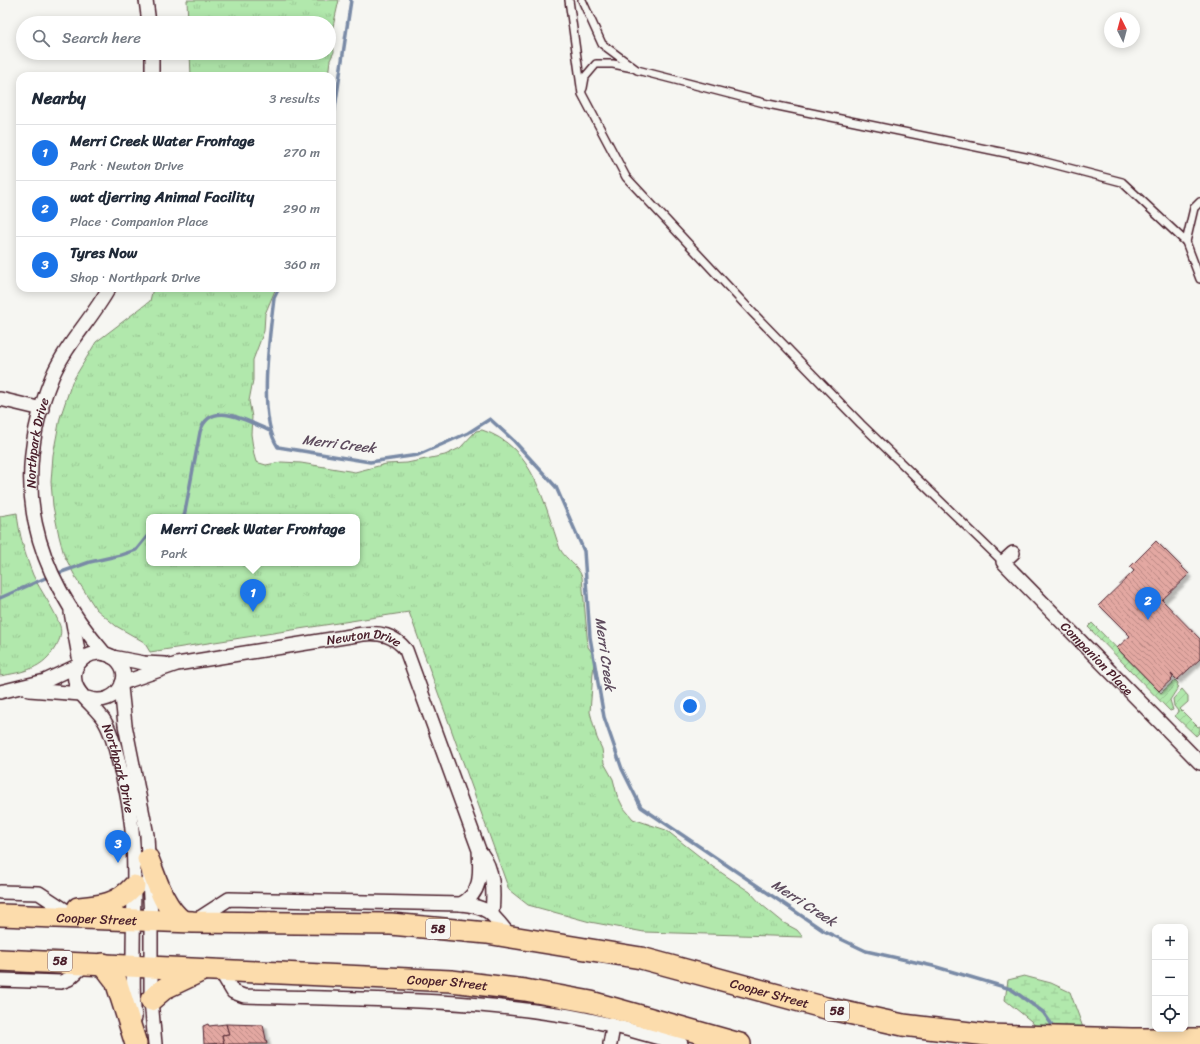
<!DOCTYPE html>
<html lang="en">
<head>
<meta charset="utf-8">
<style>
	:root { --surface:#fff; --page:#f6f6f7; --text:#1f2937; --muted:#747a83; --line:#e0e1e3; --accent:#1a73e8 }
	body { margin:0; font-family:Sriracha,sans-serif; background:var(--page); color:var(--text) }
	.controls { position:absolute; right:12px; bottom:12px; display:grid; overflow:hidden; border-radius:8px; box-shadow:0 2px 10px #0003 }
	.controls button { width:36px; height:36px; display:grid; place-items:center; padding:0; border:0; border-bottom:1px solid var(--line); background:var(--surface); color:var(--text); font:20px sans-serif }
	.compass { position:absolute; left:1104px; top:12px; width:36px; height:36px; border-radius:50%; background:var(--surface); box-shadow:0 2px 10px #0003; rotate:354deg }
	.you { position:absolute; left:690px; top:706px; width:14px; height:14px; margin:-10px; border:3px solid #fff; border-radius:50%; background:#1a73e8; box-shadow:0 0 0 6px #1a73e833 }
	.badge { display:grid; place-items:center; width:26px; height:26px; border-radius:50%; background:var(--accent); color:#fff; font-size:13px; font-weight:700 }
	.pin { position:absolute; translate:-50% -33px; filter:drop-shadow(0 1px 2px #0008) }
	.pin::after { content:''; position:absolute; top:21px; width:14px; height:12px; background:inherit; clip-path:polygon(0 0,100% 0,50% 100%) }
	.popup { position:absolute; left:146px; top:514px; width:214px; height:52px; box-sizing:border-box; display:grid; place-content:center; border-radius:8px; background:var(--surface); filter:drop-shadow(0 1px 3px #0005); font-size:13px; white-space:nowrap; color:var(--muted) }
	.popup b { font-size:15px; color:var(--text) }
	.popup::after { content:''; position:absolute; left:50%; top:100%; margin-left:-8px; border:8px solid transparent; border-top-color:var(--surface) }
	.list { margin:0; padding:0; list-style:none }
	h2 { display:flex; justify-content:space-between; align-items:center; height:52px; margin:0; padding:0 16px; font-size:17px }
	h2 small { font-size:13px; font-weight:400; color:var(--muted) }
	.list li { display:grid; grid-template-columns:26px 1fr auto; gap:12px; align-items:center; box-sizing:border-box; height:56px; padding:0 16px; border-top:1px solid var(--line) }
	.list b { display:block; font-size:15px; white-space:nowrap }
	.list p { margin:0; font-size:13px; white-space:nowrap; color:var(--muted) }
	.list em { font-size:13px; font-style:normal; color:var(--muted) }
	.icon { flex:none; width:22px; height:22px; fill:none; stroke:currentColor; stroke-width:2; stroke-linecap:round; stroke-linejoin:round }
	.map { position:relative; flex:none; width:1200px; height:1044px; overflow:hidden }
	.search { position:absolute; background:var(--surface); box-shadow:0 2px 10px #0003; left:16px; top:16px; width:320px; height:44px; display:flex; align-items:center; gap:10px; box-sizing:border-box; padding:0 14px; border-radius:22px; color:var(--muted); font-size:15px }
	.panel { position:absolute; background:var(--surface); box-shadow:0 2px 10px #0003; left:16px; top:72px; width:320px; height:220px; border-radius:12px }
	.map>svg:first-child { display:block }
	.wetland { fill:url(#wetland-marsh); stroke:#7e846c }
	.park { fill:url(#park-tufts); stroke:#7e846c; fill-rule:evenodd }
	.garden { fill:url(#garden-furrows); stroke:#7e846c }
	.lines { fill:none; stroke-linecap:round; stroke-linejoin:round }
	.stream { stroke:#798aa6; stroke-width:3.5 }
	.building { fill:url(#building-back-hatch); stroke:#4a1f2b; filter:url(#shadow) }
	.lane-casing { stroke:#4a1f2b; stroke-width:10 }
	.street-casing { stroke:#4a1f2b; stroke-width:16 }
	.primary-casing { stroke:#4a1f2b; stroke-width:24 }
	.lane { stroke:#f6f6f2; stroke-width:7 }
	.street { stroke:#f6f6f2; stroke-width:13 }
	.primary { stroke:#fcdcac; stroke-width:21 }
	.labels { text-anchor:middle; dominant-baseline:central; stroke-width:3; stroke-linejoin:round; paint-order:stroke }
	.shield { fill:#f6f6f2; stroke:#7e6067; stroke-width:1 }
	.shield-label { font-size:12px; font-weight:bold; fill:#4a1f2b }
	.street-label { font-size:13px; fill:#4a1f2b; stroke:#f6f6f2 }
	.water-label { font-size:14px; font-style:italic; fill:#5e4c5e; stroke:#f6f6f2 }
</style>
</head>
<body>
<div class="map">
<svg width="1200" height="1044" viewBox="0 0 1200 1044">
	<defs>
		<pattern id="wetland-marsh" width="20" height="14" patternUnits="userSpaceOnUse"><rect width="20" height="14" fill="#b1e8ac"/><path d="M1 5h8M5 5V1M11 12h8M15 12V8" fill="none" stroke="#9ac794"/></pattern>
		<pattern id="park-tufts" width="24" height="20" patternUnits="userSpaceOnUse"><rect width="24" height="20" fill="#b1e8ac"/><path d="M3 7l-1-3M5 7V3M7 7l1-3M15 17l-1-3M17 17v-4M19 17l1-3" fill="none" stroke="#9ac794"/></pattern>
		<pattern id="garden-furrows" width="10" height="10" patternUnits="userSpaceOnUse"><rect width="10" height="10" fill="#b1e8ac"/><path d="M-1 1l2-2M0 10L10 0M9 11l2-2" fill="none" stroke="#9ac794"/></pattern>
		<pattern id="building-back-hatch" width="6" height="6" patternUnits="userSpaceOnUse"><rect width="6" height="6" fill="#e3a8a2"/><path d="M-1 5l2 2M0 0l6 6M5-1l2 2" fill="none" stroke="#ba8884"/></pattern>
		<filter id="shadow"><feDropShadow dx="3.5" dy="3.5" stdDeviation="1" flood-color="#0004"/></filter>
	</defs>
	<rect width="100%" height="100%" fill="#f6f6f2"/>
	<filter id="ink" filterUnits="userSpaceOnUse"><feTurbulence type="fractalNoise" baseFrequency=".025" numOctaves="2"/><feDisplacementMap in="SourceGraphic" scale="8" xChannelSelector="R" yChannelSelector="G"/><feConvolveMatrix kernelMatrix="1 2 1 2 8 2 1 2 1" color-interpolation-filters="sRGB"/></filter>
	<g filter="url(#ink)">
		<!-- wetland -->
		<path class="wetland" d="M1024,976l27,7 19,9 19,52h-38l-20,-23 -26,-21 3,-20z"/>
		<!-- park -->
		<g class="park">
			<path d="M187,0h152l-7,31 2,21 -4,8 -2,16h-137l-1,-23h139v-30h-141z"/>
			<path d="M153,288h123l-11,26 -1,17 -11,29v20l-4,21 3,16 -1,17 3,21 2,7 10,3 15,-3 20,1 54,9 31,-8 21,-1 38,-8 15,-7 16,-17 6,-1c52,16 62,74 78,119 6,11 18,16 22,28l6,70 6,8v5l-4,52 7,26 5,11 2,14 9,16 4,16 6,12 10,12 33,11 47,37 37,25 12,13 22,18 13,7 6,7 -159,-5 -54,-10 -62,-17 -19,-15 -100,-278 -259,40 -6,-10 -28,-16 -20,-17 -20,-31 -12,-23 -5,-19 -6,-30 -2,-24 2,-27 7,-37 12,-36 24,-40 54,-41zM149,517h208v46h-208z"/>
			<path d="M17,513c2,21 8,42 16,62 8,17 21,33 27,51 2,7 0,14 -4,20 -13,23 -32,26 -56,30v-160z"/>
		</g>
		<!-- garden -->
		<g class="garden">
			<path d="M1092,623l69,70 14,-13 3,3 -1,6 -7,11 3,10 -3,1 -82,-84z"/>
			<path d="M1182,689l6,7v6l-8,7 18,18 2,-1v6l-4,4 -21,-20 3,-5 -4,-5 -1,-7z"/>
		</g>
		<g class="lines">
			<!-- stream -->
			<g class="stream">
				<path d="M332,128l19,-128"/>
				<path d="M279,288l-5,10c-4,36 -17,119 4,149l92,15 48,-7 50,-22 22,-14 24,22 42,46 28,64 6,86 14,80 18,52 19,38 183,124 42,20 67,15 78,23 32,23 12,17"/>
				<path d="M184,517l16,-85c10,-34 49,-10 70,-1"/>
				<path d="M56,574l34,-12 31,-7 15,-5 13,-16"/>
				<path d="M0,598l50,-22"/>
			</g>
		</g>
		<!-- building -->
		<g class="building">
			<path d="M1156,541l33,33 -27,26 38,39v20l-23,21 -6,-6 2,4 -14,13 -42,-43 13,-12 -31,-31 35,-34 -4,-4z"/>
			<path d="M208,1024l1,2 17,-2 3,10 -7,1 2,8 -20,1 -1,-18z"/>
			<path d="M226,1024l37,1 4,19h-47l4,-1 -2,-8 7,-1z"/>
		</g>
		<g class="lines">
			<defs>
				<g id="lane">
					<path d="M569,0l13,94 44,83 126,135 109,112 142,138"/>
					<path d="M582,0l20,44 35,26 131,34 262,54 92,24 64,60"/>
					<path d="M583,88l2,-11 11,-13h17l20,4"/>
					<path d="M1200,202l-6,6 -8,34 14,37"/>
				</g>
				<g id="street">
					<path d="M146,0l3,23"/>
					<path d="M152,53v23"/>
					<path d="M0,399l42,10"/>
					<path id="s1" d="M1013,553l-10,9 197,201"/>
					<path d="M71,612l9,50"/>
					<path id="s2" d="M105,654c-72,-83 -96,-172 -53,-277 14,-33 40,-58 57,-89"/>
					<path d="M112,657l32,6 21,1"/>
					<path id="s3" d="M122,683l55,-19 186,-30c17,-2 31,1 43,16l73,200c1,22 4,42 -18,54"/>
					<path d="M121,687l4,38 22,110 4,85v80l4,44"/>
					<path d="M29,690l52,4"/>
					<path d="M0,692l45,-11 32,-15"/>
					<path id="s4" d="M87,698c31,11 51,-27 24,-42 -18,-9 -40,5 -36,25 2,15 23,27 30,41 9,15 12,35 17,52 17,60 11,121 11,183 1,21 -1,40 2,61"/>
					<path d="M481,853c13,17 13,39 11,60"/>
					<path d="M0,892l39,1 26,17"/>
					<path d="M195,921l34,-22 232,5c29,3 32,11 49,32"/>
					<path d="M220,970l13,22 11,4c104,3 209,2 312,18 42,6 84,19 125,30"/>
					<path d="M0,980l61,2 8,-3 18,-16"/>
					<path d="M610,1044l3,-17"/>
				</g>
				<g id="primary">
					<path d="M148,859c9,22 15,47 34,62"/>
					<path d="M78,908c24,-2 39,-3 56,-22"/>
					<path id="s5" d="M0,915l193,7 198,2 96,9 154,25 185,50 77,17 84,10 145,4h68"/>
					<path id="s6" d="M0,960l451,21 74,9 66,12 149,42"/>
					<path d="M103,964l13,17 20,63"/>
					<path d="M151,1000l14,-12 38,-18"/>
				</g>
			</defs>
			<!-- lane casing -->
			<use href="#lane" class="lane-casing"/>
			<!-- street casing -->
			<use href="#street" class="street-casing"/>
			<!-- primary casing -->
			<use href="#primary" class="primary-casing"/>
			<!-- lane -->
			<use href="#lane" class="lane"/>
			<!-- street -->
			<use href="#street" class="street"/>
			<!-- primary -->
			<use href="#primary" class="primary"/>
		</g>
	</g>
	<g class="labels">
		<!-- shield labels -->
		<g class="shield">
			<rect x="426" y="919" width="24" height="20" rx="3"/>
			<rect x="48" y="951" width="24" height="20" rx="3"/>
			<rect x="825" y="1001" width="24" height="20" rx="3"/>
		</g>
		<g class="shield-label">
			<text x="438" y="929">58</text>
			<text x="60" y="961">58</text>
			<text x="837" y="1011">58</text>
		</g>
		<!-- street labels -->
		<g class="street-label">
			<text stroke="none"><textPath href="#s2" startOffset="231">Northpark Drive</textPath></text>
			<text stroke="none"><textPath href="#s3" startOffset="248">Newton Drive</textPath></text>
			<text stroke="none"><textPath href="#s1" startOffset="148">Companion Place</textPath></text>
			<text stroke="none"><textPath href="#s4" startOffset="229">Northpark Drive</textPath></text>
			<text stroke="none"><textPath href="#s5" startOffset="97">Cooper Street</textPath></text>
			<text stroke="none"><textPath href="#s6" startOffset="448">Cooper Street</textPath></text>
			<text stroke="none"><textPath href="#s5" startOffset="777">Cooper Street</textPath></text>
		</g>
		<!-- water labels -->
		<g class="water-label">
			<text transform="translate(339 444) rotate(7)">Merri Creek</text>
			<text transform="translate(605 654) rotate(82)">Merri Creek</text>
			<text transform="translate(804 903) rotate(33)">Merri Creek</text>
		</g>
	</g>
</svg>
<div class="controls">
<button>+</button>
<button>−</button>
<button><svg class="icon" aria-label="locate" viewBox="0 0 24 24"><circle cx="12" cy="12" r="6"/><path d="M12 2v4M12 18v4M2 12h4M18 12h4"/></svg></button>
</div>
<svg class="compass" viewBox="-18 -18 36 36"><path d="M0-13l5 13h-10z" fill="#e53935"/><path d="M0 13l5-13h-10z" fill="#747a83"/></svg>
<div class="you"></div>
<div class="pin badge" style="left:253px;top:612px">1</div>
<div class="popup"><b>Merri Creek Water Frontage</b>Park</div>
<div class="pin badge" style="left:1148px;top:620px">2</div>
<div class="pin badge" style="left:118px;top:863px">3</div>
<div class="search"><svg class="icon" aria-label="search" viewBox="0 0 24 24"><circle cx="10" cy="10" r="6"/><path d="M15 15l6 6"/></svg>Search here</div>
<section class="panel">
<h2>Nearby<small>3 results</small></h2>
<ul class="list">
<li><span class="badge">1</span><div><b>Merri Creek Water Frontage</b><p>Park · Newton Drive</p></div><em>270 m</em></li>
<li><span class="badge">2</span><div><b>wat djerring Animal Facility</b><p>Place · Companion Place</p></div><em>290 m</em></li>
<li><span class="badge">3</span><div><b>Tyres Now</b><p>Shop · Northpark Drive</p></div><em>360 m</em></li>
</ul>
</section>
</div>
</body>
</html>
